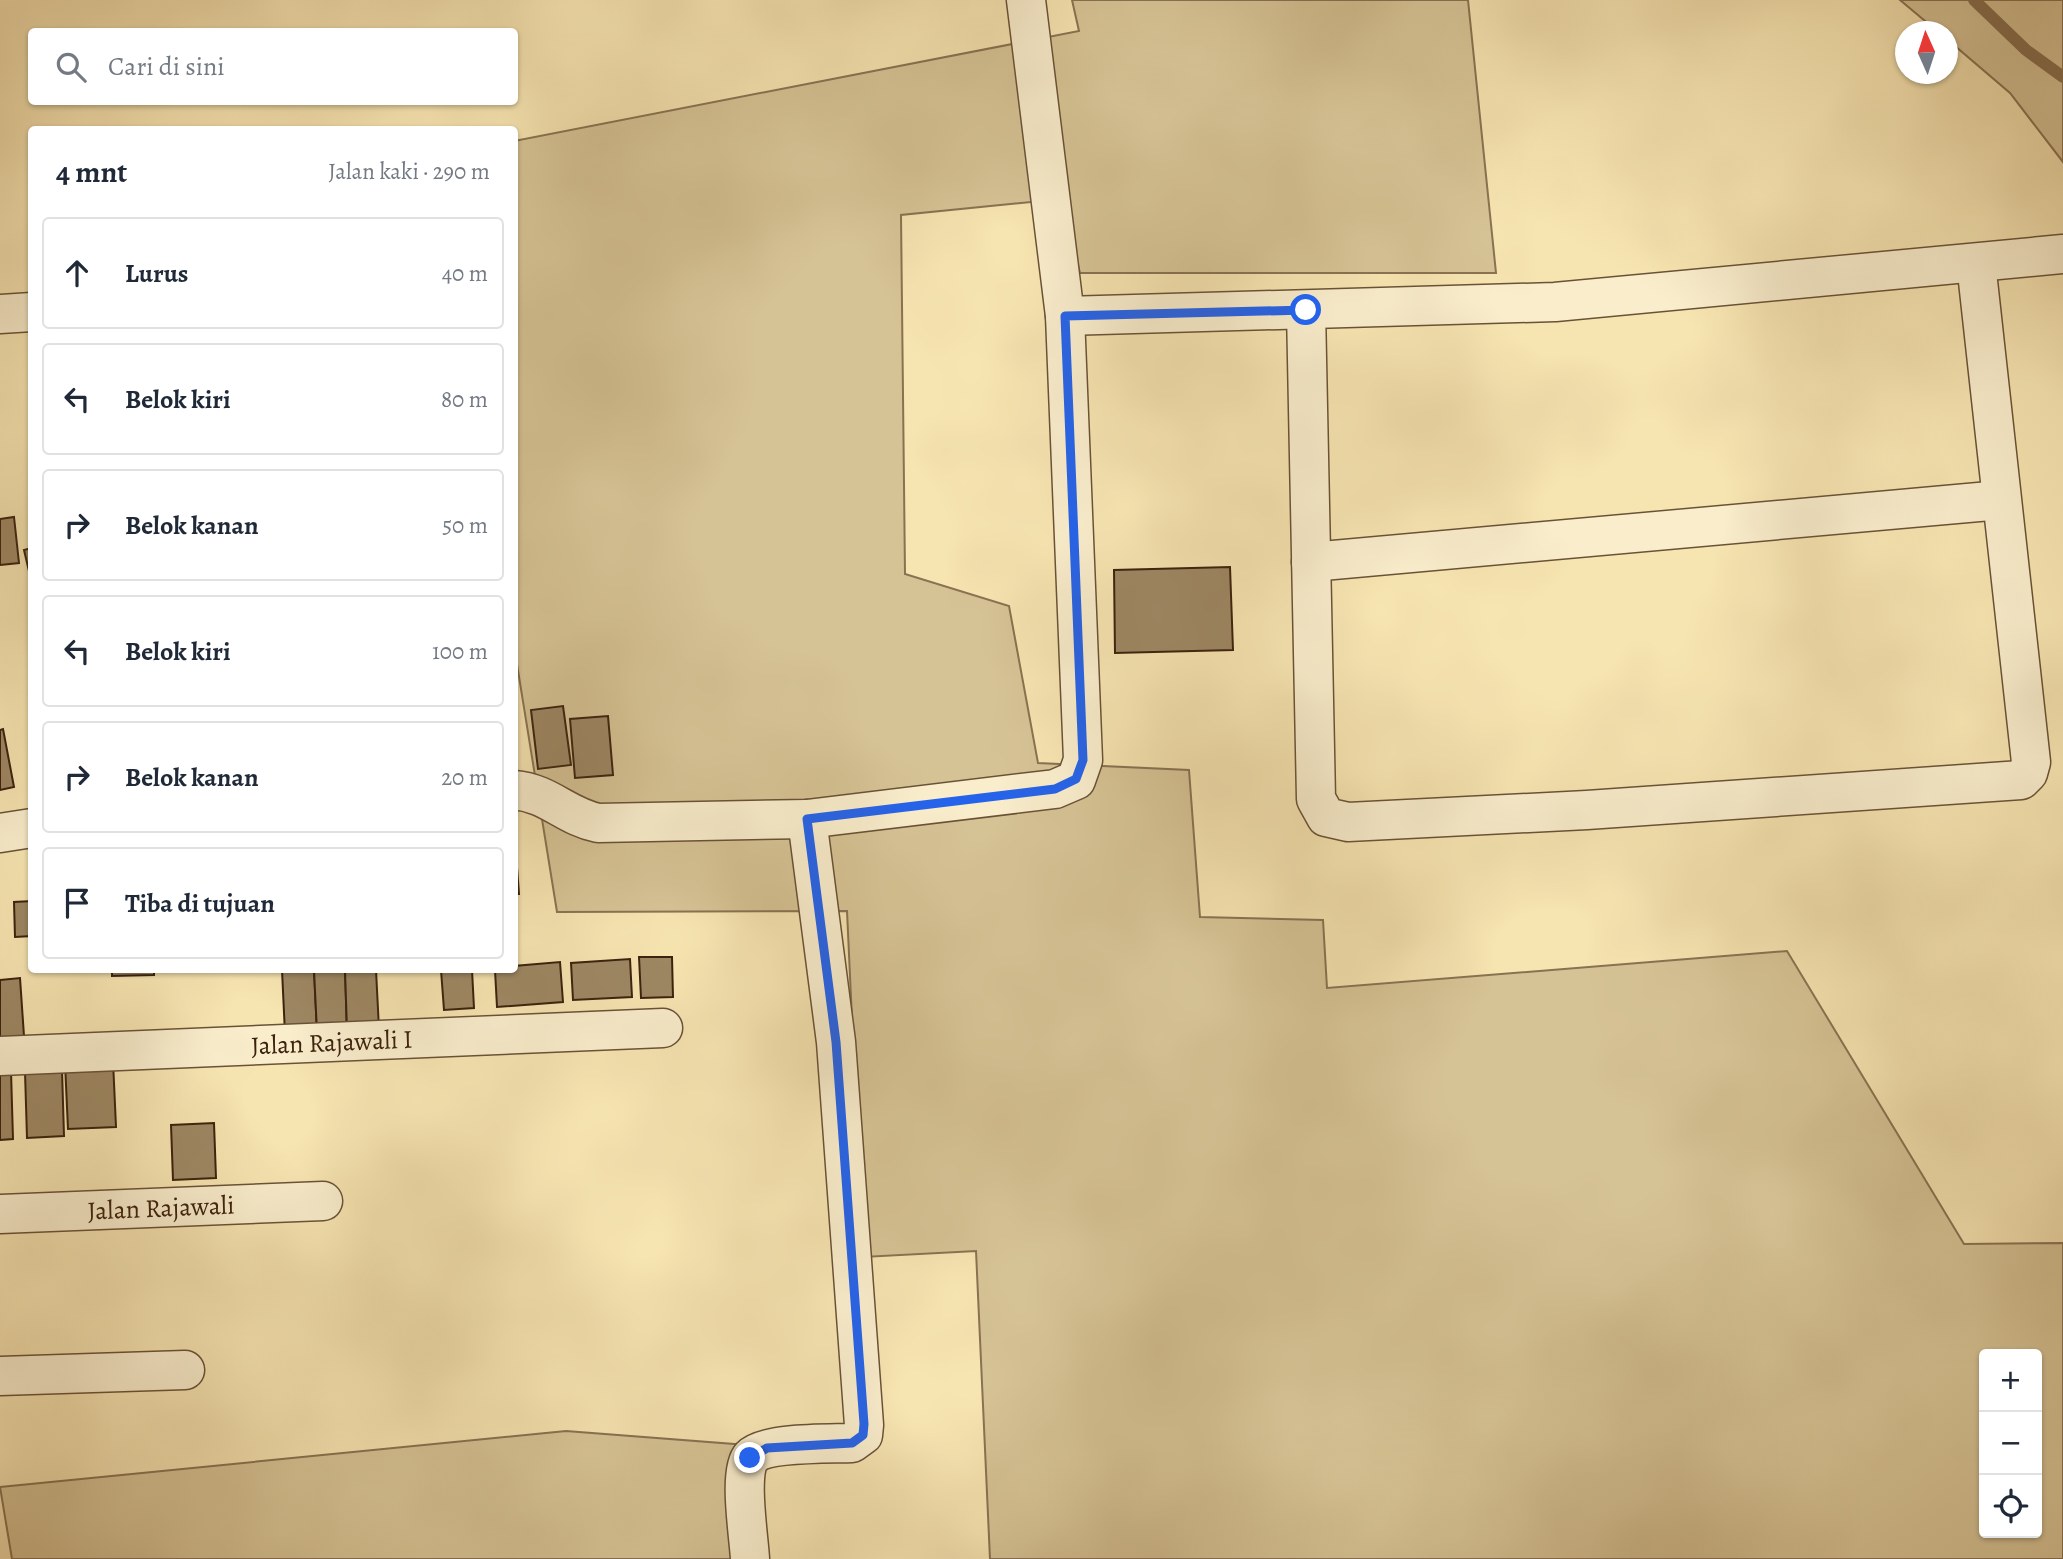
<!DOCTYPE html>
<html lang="id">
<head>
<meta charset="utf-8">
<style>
	:root { --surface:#fff; --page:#f2f2f3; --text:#1f2937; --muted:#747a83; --line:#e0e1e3 }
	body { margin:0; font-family:Alegreya,serif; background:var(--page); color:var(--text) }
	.controls { position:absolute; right:21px; bottom:21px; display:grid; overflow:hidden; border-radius:7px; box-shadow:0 2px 5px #0004 }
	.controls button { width:63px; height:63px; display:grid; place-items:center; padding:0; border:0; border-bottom:2px solid var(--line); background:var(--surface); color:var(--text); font:35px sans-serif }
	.compass { position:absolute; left:1895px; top:21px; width:63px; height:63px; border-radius:50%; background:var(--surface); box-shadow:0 2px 5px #0004; rotate:357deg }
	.stop { position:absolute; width:21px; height:21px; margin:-16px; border:5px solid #2563eb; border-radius:50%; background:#fff }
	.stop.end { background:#2563eb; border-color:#fff; box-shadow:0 2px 7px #0008 }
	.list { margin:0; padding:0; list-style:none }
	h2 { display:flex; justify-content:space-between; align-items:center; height:91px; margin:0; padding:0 28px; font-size:30px }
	h2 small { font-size:23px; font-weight:400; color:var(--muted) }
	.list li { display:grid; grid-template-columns:46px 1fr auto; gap:21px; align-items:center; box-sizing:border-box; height:112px; margin:0 14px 14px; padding:0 14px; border:2px solid var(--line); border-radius:7px }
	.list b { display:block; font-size:26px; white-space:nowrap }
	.list em { font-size:23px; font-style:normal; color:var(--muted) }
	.icon { flex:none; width:38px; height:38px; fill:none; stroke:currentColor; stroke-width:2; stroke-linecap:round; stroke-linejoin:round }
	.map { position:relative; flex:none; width:2063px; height:1559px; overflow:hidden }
	.search { position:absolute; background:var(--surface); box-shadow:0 2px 5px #0004; left:28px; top:28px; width:490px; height:77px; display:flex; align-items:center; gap:18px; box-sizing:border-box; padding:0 24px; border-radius:7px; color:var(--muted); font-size:26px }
	.panel { position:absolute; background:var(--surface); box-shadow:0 2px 5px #0004; left:28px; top:126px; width:490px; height:847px; border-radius:7px }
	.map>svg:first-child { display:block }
	.green { fill:#d6c395; stroke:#897252; stroke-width:2; fill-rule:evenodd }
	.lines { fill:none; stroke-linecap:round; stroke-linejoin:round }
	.stream { stroke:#866f4f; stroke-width:12 }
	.building { fill:#9d8763; stroke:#3c220e; stroke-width:2 }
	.minor-casing { stroke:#6a5237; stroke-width:41 }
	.minor { stroke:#f9edcc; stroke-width:38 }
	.route { stroke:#2563eb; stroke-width:9 }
	.labels { text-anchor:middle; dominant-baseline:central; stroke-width:7; stroke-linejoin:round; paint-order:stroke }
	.street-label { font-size:26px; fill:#3c220e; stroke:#f9edcc }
</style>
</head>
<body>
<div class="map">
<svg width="2063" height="1559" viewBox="0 0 2063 1559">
	<rect width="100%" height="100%" fill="#f6e4b1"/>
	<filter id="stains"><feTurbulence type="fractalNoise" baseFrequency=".00286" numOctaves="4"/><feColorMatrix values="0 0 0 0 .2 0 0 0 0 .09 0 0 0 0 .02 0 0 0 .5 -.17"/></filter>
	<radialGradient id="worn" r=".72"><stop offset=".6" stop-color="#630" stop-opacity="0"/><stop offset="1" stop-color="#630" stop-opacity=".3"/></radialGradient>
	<!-- green -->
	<g class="green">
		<path d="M1072,0h396l28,273h-416l-19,-74 -160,16 4,359 104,32 29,157 151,7 11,147 123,3 4,68 460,-37 177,293 99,-1v316h-1073l-14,-308 -113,6 -16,-346 -290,1 -42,-260 -1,-511 565,-110zM1984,1354h53v179h-53z"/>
		<path d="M1900,0h163v162l-53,-69 -62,-53v-8l-11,-1z"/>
		<path d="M566,1431l181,14 6,114h-741l-12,-72z"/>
	</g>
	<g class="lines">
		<!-- stream -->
		<path class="stream" d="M1974,0l52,50 37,27"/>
	</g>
	<!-- building -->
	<g class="building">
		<path d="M14,517l5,46 -19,2v-46z"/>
		<path d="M32,548v36l-8,-34z"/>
		<path d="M1230,567l3,83 -118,3 -1,-83z"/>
		<path d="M563,706l8,59 -33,4 -7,-59z"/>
		<path d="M608,716l5,59 -38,3 -5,-59z"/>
		<path d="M3,729l11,58 -14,3v-60z"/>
		<path d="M514,827l5,67h-5z"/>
		<path d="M32,901v35l-17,1 -1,-35z"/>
		<path d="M639,957h33l1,40 -32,1z"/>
		<path d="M630,959l2,38 -59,3 -2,-37z"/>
		<path d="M560,962l3,40 -66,5 -2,-37h19v-4z"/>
		<path d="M112,970h42v5l-42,1z"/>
		<path d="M282,970h32l3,62 -32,2z"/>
		<path d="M314,970h31l2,61 -30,1z"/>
		<path d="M345,970h31l3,59 -32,2z"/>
		<path d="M441,970h31l2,38 -30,2z"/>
		<path d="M20,978l4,58 -24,2v-58z"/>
		<path d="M113,1061l3,66 -48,2 -3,-66z"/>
		<path d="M62,1070l2,66 -37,2 -2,-66z"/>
		<path d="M0,1071h11l2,68 -13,1z"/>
		<path d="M214,1123l2,55 -43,2 -2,-55z"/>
	</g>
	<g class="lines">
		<defs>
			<g id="minor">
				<path d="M1306,310l10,489 10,18 22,5 239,-12 434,-30 7,-7 3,-11 -55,-499"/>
				<path d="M0,314l32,-2"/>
				<path d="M1065,316l490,-14 508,-48"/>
				<path d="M1311,562l690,-62"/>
				<path d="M514,790c35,3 51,26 84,33l209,-4 248,-30 21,-9 7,-20 -18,-444 -39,-316"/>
				<path d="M0,833l32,-5"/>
				<path id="s1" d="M0,1056l663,-28"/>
				<path id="s2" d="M0,1214l323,-13"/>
				<path d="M0,1376l185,-6"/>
				<path d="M750,1559c-1,-21 -12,-88 1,-102 14,-15 79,-13 101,-14l11,-8 1,-10 -28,-383 -29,-223"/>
			</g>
		</defs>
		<!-- minor casing -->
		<use href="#minor" class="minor-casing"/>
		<!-- minor -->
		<use href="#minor" class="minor"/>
	</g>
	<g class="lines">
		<!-- route -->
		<path class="route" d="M750,1458l17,-10 85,-5 11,-8 1,-11 -28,-382 -29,-223 248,-30 21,-10 7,-19 -18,-444 241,-6"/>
	</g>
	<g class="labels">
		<!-- street labels -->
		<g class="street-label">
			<text stroke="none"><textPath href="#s1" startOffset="332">Jalan Rajawali I</textPath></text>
			<text stroke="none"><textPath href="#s2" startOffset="161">Jalan Rajawali</textPath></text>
		</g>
	</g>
	<rect width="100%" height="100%" filter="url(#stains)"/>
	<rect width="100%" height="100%" fill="url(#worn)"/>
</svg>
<div class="controls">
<button>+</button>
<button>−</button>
<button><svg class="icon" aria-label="locate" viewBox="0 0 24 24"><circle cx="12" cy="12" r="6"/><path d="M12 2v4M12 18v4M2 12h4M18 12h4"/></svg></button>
</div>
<svg class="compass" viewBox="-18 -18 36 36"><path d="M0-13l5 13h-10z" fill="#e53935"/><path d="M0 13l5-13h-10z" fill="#747a83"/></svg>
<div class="stop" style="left:1306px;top:310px"></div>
<div class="stop end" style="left:750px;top:1458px"></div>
<div class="search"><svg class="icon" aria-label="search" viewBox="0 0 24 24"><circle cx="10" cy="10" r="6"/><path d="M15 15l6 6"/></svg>Cari di sini</div>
<section class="panel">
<h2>4 mnt<small>Jalan kaki · 290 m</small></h2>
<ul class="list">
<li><svg class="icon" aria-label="ahead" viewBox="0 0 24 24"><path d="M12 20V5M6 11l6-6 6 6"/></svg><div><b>Lurus</b></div><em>40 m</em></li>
<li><svg class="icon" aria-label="left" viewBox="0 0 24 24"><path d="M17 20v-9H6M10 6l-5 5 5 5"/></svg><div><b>Belok kiri</b></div><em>80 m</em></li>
<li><svg class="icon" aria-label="right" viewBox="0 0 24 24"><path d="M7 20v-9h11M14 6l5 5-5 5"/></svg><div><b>Belok kanan</b></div><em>50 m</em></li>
<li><svg class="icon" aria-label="left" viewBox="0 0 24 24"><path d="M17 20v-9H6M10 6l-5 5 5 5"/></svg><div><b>Belok kiri</b></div><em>100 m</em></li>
<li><svg class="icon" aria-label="right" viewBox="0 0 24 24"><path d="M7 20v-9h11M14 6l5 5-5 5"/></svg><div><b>Belok kanan</b></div><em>20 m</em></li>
<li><svg class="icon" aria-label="arrive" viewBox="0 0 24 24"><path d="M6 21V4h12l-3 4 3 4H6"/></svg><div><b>Tiba di tujuan</b></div></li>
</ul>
</section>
</div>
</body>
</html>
